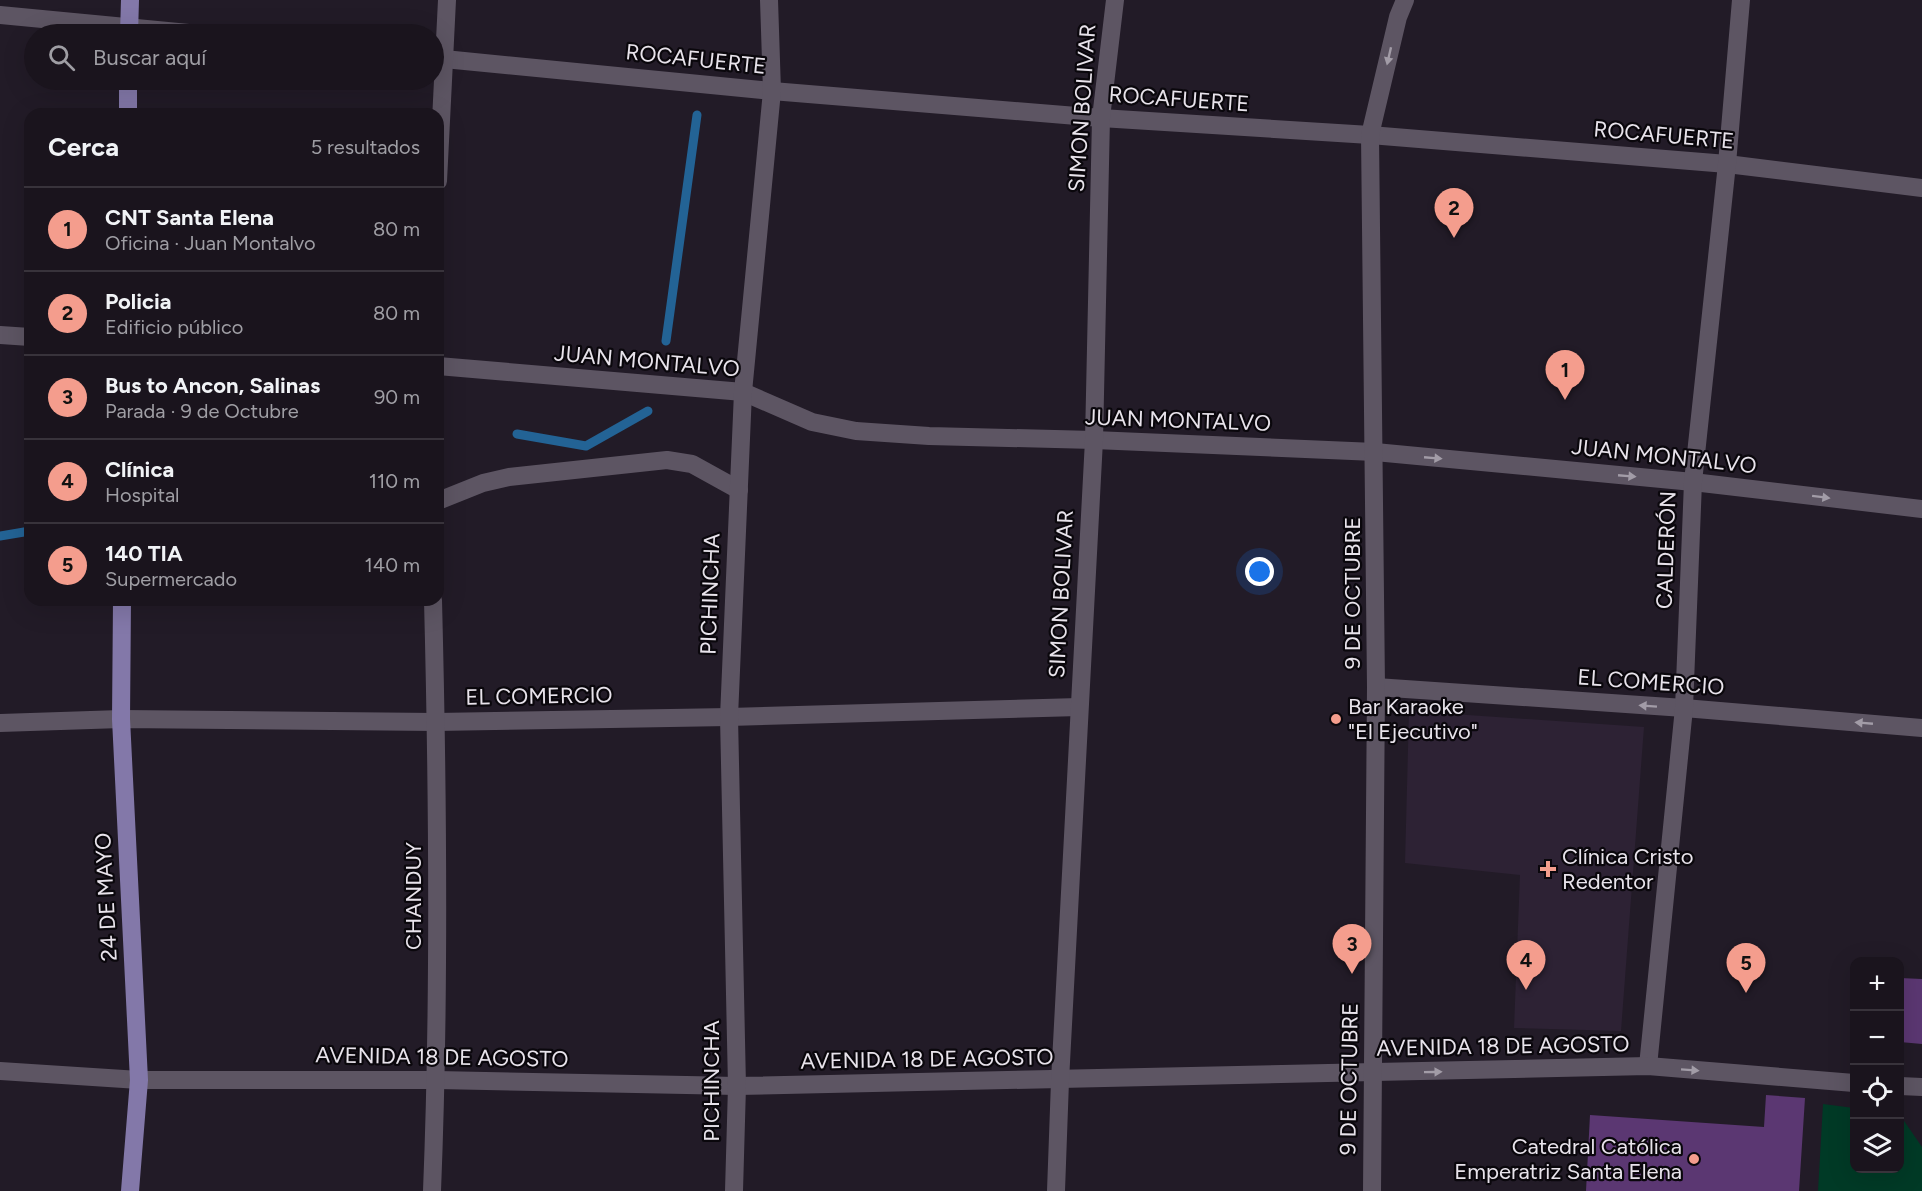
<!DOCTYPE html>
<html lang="es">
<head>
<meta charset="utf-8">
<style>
	:root { --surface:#1a141d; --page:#231d26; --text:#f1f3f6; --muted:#9f9ea4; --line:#38333b; --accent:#f49d8d }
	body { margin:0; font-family:Figtree,sans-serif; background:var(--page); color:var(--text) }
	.controls { position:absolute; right:18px; bottom:18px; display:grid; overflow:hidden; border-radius:12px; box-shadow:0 6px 24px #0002 }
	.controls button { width:54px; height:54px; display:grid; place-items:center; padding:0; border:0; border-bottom:2px solid var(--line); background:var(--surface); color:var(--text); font:30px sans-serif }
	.you { position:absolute; left:1260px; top:572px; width:21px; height:21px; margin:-15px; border:4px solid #fff; border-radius:50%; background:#1a73e8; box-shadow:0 0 0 9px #1a73e833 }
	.badge { display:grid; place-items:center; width:39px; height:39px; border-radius:50%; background:var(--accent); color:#111; font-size:20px; font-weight:700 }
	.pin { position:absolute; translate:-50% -50px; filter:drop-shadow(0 2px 3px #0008) }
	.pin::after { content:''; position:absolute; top:32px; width:21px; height:18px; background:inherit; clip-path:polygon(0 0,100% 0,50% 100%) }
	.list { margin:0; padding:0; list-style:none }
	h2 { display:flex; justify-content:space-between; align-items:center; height:78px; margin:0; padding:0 24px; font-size:26px }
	h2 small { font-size:20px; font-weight:400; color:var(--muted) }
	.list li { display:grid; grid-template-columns:39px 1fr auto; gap:18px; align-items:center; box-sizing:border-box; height:84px; padding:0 24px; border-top:2px solid var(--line) }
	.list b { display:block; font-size:22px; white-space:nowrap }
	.list p { margin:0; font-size:20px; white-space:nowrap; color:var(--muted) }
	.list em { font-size:20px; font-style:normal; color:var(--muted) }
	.icon { flex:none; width:33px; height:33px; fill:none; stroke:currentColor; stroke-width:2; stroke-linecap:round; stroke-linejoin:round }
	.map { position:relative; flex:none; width:1922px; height:1191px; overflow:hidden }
	.search { position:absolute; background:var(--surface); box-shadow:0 6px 24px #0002; left:24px; top:24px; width:420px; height:66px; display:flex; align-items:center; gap:15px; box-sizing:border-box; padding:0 21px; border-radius:33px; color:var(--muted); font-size:22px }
	.panel { position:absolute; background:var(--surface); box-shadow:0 6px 24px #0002; left:24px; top:108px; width:420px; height:498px; border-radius:18px }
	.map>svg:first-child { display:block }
	.built { fill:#2d2234 }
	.green { fill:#003a26 }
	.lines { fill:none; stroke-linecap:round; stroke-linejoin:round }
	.stream { stroke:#236395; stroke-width:9 }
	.building { fill:#5b3772 }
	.minor { stroke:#5d5563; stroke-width:18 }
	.major { stroke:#8378a9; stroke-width:18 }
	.oneway { fill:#a29ca7 }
	.poi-dot { fill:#f49d8d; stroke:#0a070c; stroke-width:2 }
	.labels { text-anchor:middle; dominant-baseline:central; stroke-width:4.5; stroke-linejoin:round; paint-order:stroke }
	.street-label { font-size:22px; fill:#e8e3eb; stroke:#0a070c }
	.poi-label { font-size:22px; fill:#e8e3eb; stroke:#0a070c; text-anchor:start }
</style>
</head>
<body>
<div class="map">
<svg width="1922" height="1191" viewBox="0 0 1922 1191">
	<rect width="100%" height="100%" fill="#221b27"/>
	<!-- built -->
	<path class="built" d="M1409,711l235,16 -23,304 -107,-3 6,-153 -115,-12z"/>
	<!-- green -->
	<path class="green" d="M1823,1104l31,4v60h46v-53l22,32v44h-104z"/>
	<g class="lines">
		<!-- stream -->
		<g class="stream">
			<path d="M666,341l31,-226"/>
			<path d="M517,434l69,12 62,-35"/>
			<path d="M0,536l30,-5"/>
		</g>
	</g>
	<!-- building -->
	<g class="building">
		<path d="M1900,978l22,1v65l-22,-2z"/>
		<path d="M1766,1095l39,3 -6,93h-213l4,-76 174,12z"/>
	</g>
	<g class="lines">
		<!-- minor -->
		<g class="minor">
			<path d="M0,15l199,19"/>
			<path d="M434,58l338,33 329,27 269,17 357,29 195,24"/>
			<path d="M438,181l9,-181"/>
			<path d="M0,335l30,2"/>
			<path d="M438,366l305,26 69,30 44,9 73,5 165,4 281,12 318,30 229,27"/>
			<path d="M438,501l45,-18 26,-6 158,-17 25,4 47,26"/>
			<path d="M1376,687l308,21 238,20"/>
			<path d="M0,723l121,-4 315,3 293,-5 350,-10"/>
			<path d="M1648,1066l36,-358 9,-226 34,-318 14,-164"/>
			<path d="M0,1071l139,9h298l300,6 911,-20 206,17"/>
			<path d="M1900,1086l22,1"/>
			<path d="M432,1191c8,-197 6,-394 1,-591"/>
			<path d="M734,1191l3,-105 -8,-369 14,-325 29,-301 -3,-91"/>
			<path d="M1056,1191l4,-110 34,-641 7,-322 14,-118"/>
			<path d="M1372,1191l4,-504 -6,-552 28,-118 7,-17"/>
		</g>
		<!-- major -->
		<g class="major">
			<path d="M129,34l1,-34"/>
			<path d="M128,114v-34"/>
			<path d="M122,600l-1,119 18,361 -9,111"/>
		</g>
	</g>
	<!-- one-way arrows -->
	<defs><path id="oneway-solid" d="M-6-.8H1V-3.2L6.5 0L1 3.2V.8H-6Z" transform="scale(1.5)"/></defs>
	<g class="oneway">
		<use href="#oneway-solid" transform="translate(1389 56) rotate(103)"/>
		<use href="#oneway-solid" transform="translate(1433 458) rotate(5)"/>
		<use href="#oneway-solid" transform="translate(1627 476) rotate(5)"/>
		<use href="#oneway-solid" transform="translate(1821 497) rotate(7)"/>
		<use href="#oneway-solid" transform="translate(1648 706) rotate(-176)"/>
		<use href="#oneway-solid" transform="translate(1864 723) rotate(-175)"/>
		<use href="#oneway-solid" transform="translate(1690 1070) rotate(4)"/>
		<use href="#oneway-solid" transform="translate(1433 1072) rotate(-1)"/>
	</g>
	<!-- markers -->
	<g class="poi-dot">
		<circle cx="1336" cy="719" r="6"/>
		<path d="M1545 860h6v6h6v6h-6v6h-6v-6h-6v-6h6z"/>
		<circle cx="1694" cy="1159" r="6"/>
	</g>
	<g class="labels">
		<!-- street labels -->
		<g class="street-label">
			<text transform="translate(696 59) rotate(6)">ROCAFUERTE</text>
			<text transform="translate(1179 99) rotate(4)">ROCAFUERTE</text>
			<text transform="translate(1082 108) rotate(-86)">SIMON BOLIVAR</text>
			<text transform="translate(1664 135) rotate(5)">ROCAFUERTE</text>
			<text transform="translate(647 361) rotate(5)">JUAN MONTALVO</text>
			<text transform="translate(1178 420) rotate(2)">JUAN MONTALVO</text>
			<text transform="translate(1664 456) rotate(6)">JUAN MONTALVO</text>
			<text transform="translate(1666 550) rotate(-88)">CALDERÓN</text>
			<text transform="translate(1352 593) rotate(-90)">9 DE OCTUBRE</text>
			<text transform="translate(710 594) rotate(-88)">PICHINCHA</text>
			<text transform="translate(1061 594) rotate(-87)">SIMON BOLIVAR</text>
			<text transform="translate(1651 682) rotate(4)">EL COMERCIO</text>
			<text transform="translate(539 696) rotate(-1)">EL COMERCIO</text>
			<text transform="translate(413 896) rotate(-90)">CHANDUY</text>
			<text transform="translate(106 897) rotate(-93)">24 DE MAYO</text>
			<text transform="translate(1503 1046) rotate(-1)">AVENIDA 18 DE AGOSTO</text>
			<text transform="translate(442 1057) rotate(1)">AVENIDA 18 DE AGOSTO</text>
			<text transform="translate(927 1059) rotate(-1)">AVENIDA 18 DE AGOSTO</text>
			<text transform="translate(1349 1079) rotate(-89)">9 DE OCTUBRE</text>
			<text transform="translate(711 1081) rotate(-90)">PICHINCHA</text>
		</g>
		<!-- poi labels -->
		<g class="poi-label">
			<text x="1348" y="706">Bar Karaoke<tspan x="1348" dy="25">"El Ejecutivo"</tspan></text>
			<text x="1562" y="856">Clínica Cristo<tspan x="1562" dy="25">Redentor</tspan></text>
			<text x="1682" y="1146" text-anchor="end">Catedral Católica<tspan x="1682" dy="25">Emperatriz Santa Elena</tspan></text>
		</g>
	</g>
</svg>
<div class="controls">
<button>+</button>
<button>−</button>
<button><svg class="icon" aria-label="locate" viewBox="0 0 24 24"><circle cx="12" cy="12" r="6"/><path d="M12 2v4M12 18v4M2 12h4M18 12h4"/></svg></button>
<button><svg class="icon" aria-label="layers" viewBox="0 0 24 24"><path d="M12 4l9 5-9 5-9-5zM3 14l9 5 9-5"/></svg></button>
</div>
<div class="you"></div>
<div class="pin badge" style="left:1565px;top:400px">1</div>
<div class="pin badge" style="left:1454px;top:238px">2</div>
<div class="pin badge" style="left:1352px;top:974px">3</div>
<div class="pin badge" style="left:1526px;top:990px">4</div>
<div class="pin badge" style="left:1746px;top:993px">5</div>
<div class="search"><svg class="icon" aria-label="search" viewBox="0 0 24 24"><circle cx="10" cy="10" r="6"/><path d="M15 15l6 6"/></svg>Buscar aquí</div>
<section class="panel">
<h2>Cerca<small>5 resultados</small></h2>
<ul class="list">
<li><span class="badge">1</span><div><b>CNT Santa Elena</b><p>Oficina · Juan Montalvo</p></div><em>80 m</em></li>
<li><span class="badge">2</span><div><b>Policia</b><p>Edificio público</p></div><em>80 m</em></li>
<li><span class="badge">3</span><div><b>Bus to Ancon, Salinas</b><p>Parada · 9 de Octubre</p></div><em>90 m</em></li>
<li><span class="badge">4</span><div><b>Clínica</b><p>Hospital</p></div><em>110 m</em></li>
<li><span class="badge">5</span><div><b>140 TIA</b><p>Supermercado</p></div><em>140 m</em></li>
</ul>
</section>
</div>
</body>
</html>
